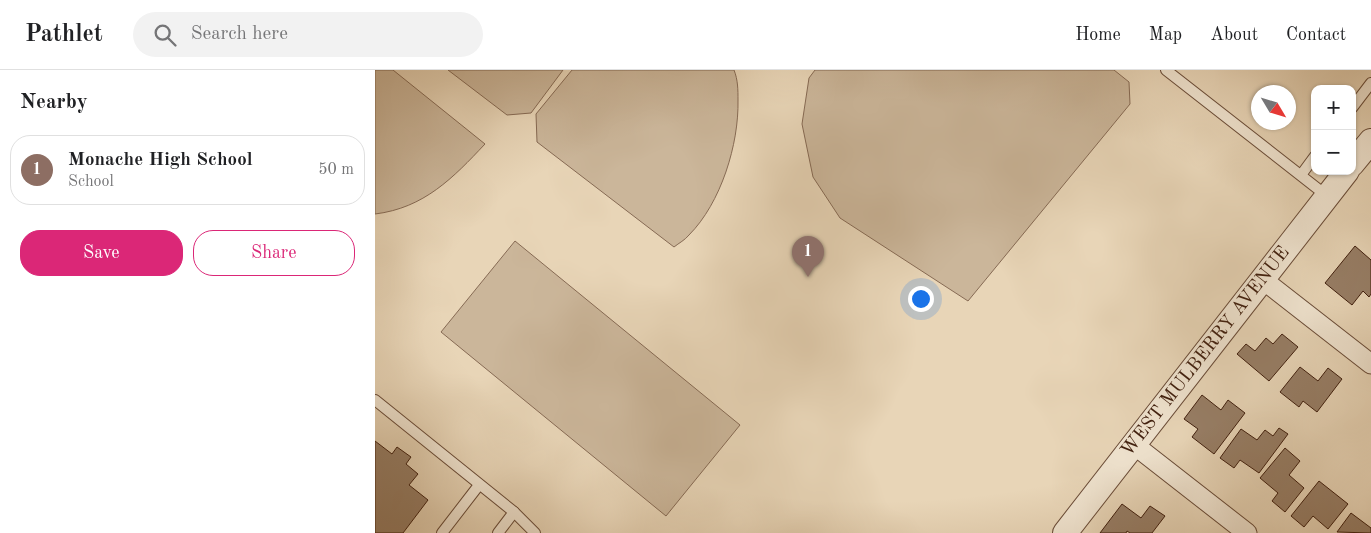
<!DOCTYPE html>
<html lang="en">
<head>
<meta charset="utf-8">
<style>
	:root { --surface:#fff; --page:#f2f2f2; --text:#202124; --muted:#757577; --line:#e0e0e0; --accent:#db2777 }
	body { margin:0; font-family:"Old Standard TT",serif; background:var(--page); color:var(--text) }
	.controls { position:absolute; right:15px; top:15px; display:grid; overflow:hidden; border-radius:10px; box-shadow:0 1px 4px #0004 }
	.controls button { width:45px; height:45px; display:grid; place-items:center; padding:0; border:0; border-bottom:1px solid var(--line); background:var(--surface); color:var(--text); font:25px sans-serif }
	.compass { position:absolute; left:876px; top:15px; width:45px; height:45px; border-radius:50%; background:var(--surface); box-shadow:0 1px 4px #0004; rotate:128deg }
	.you { position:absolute; left:545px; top:228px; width:18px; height:18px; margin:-12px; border:4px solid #fff; border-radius:50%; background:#1a73e8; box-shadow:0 0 0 8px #1a73e833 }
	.badge { display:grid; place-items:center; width:32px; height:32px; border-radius:50%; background:var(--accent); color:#fff; font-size:16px; font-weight:700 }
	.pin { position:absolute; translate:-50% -41px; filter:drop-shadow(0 1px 2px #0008) }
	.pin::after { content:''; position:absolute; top:26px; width:18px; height:15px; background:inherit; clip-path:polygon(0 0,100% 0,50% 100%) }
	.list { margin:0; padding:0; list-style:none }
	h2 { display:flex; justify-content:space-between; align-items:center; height:65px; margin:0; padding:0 20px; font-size:21px }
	h2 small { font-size:16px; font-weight:400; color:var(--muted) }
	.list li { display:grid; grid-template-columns:32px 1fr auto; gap:15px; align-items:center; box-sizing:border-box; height:70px; margin:0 10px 10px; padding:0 10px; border:1px solid var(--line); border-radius:20px }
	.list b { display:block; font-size:19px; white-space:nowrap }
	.list p { margin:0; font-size:16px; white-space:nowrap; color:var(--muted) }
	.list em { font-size:16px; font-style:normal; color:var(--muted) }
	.actions { display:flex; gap:10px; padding:15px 20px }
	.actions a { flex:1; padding:11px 0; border:1px solid var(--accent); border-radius:20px; text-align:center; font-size:18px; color:var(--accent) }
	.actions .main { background:var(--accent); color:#fff }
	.icon { flex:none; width:28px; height:28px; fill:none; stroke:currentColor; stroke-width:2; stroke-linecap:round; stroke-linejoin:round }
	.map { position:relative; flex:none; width:996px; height:463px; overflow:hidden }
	header { display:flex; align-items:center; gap:30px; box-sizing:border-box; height:70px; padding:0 25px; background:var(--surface); border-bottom:1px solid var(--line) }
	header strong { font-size:24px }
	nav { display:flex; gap:28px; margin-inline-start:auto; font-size:18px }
	.search { width:350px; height:45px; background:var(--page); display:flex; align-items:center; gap:12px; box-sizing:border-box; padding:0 18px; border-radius:28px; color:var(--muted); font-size:19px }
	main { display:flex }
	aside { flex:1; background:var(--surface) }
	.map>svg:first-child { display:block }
	.green { fill:#cbb69a; stroke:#866a54 }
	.building { fill:#977e66; stroke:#401f0e }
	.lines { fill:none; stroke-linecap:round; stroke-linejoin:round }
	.service-casing { stroke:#6a4c38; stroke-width:12 }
	.minor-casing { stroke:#6a4c38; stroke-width:21 }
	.tertiary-casing { stroke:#6a4c38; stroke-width:26 }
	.service { stroke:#f0e4d0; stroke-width:10 }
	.minor { stroke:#f0e4d0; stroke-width:19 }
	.tertiary { stroke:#f0e4d0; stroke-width:24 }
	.labels { text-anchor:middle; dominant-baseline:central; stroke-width:5; stroke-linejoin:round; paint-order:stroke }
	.street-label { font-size:19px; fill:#401f0e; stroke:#f0e4d0 }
</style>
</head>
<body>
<header>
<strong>Pathlet</strong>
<div class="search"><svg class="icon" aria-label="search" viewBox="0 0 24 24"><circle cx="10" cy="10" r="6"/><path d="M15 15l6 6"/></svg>Search here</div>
<nav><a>Home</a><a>Map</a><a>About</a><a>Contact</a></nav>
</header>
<main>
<aside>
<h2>Nearby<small></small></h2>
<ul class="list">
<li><span class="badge" style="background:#8d6e63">1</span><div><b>Monache High School</b><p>School</p></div><em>50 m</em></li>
</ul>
<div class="actions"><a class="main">Save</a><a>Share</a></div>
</aside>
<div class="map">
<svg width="996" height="463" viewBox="0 0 996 463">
	<rect width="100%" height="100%" fill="#e8d5b7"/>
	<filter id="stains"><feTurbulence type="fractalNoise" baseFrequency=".004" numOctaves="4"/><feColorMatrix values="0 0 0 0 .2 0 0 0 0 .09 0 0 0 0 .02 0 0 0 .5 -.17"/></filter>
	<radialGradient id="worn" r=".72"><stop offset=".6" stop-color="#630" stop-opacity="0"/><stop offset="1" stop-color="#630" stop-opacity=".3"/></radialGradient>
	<!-- green -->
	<g class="green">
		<path d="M0,0h18l92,74c-32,34 -61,64 -110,70z"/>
		<path d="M73,0h115l-32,43 -24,2z"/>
		<path d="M197,0h162c4,10 4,20 4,30 1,44 -17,103 -49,135 -4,5 -10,8 -15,12l-137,-105 -1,-28z"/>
		<path d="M440,0h299l15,12 1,22 -162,197 -128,-83 -27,-41 -11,-53 7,-46z"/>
		<path d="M140,171l225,184 -74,91 -225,-184z"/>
	</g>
	<!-- building -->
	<g class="building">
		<path d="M980,176l16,14v34l-2,3 -6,-6 -11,14 -27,-22z"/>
		<path d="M907,264l16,13 -29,34 -32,-27 9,-10 9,7 11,-13 7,6z"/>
		<path d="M925,297l18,14 10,-13 14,11 -25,33 -14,-11 -4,6 -19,-15z"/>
		<path d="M827,325l19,15 7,-10 17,13 -31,41 -22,-17 6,-8 -14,-10z"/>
		<path d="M904,358l9,6 -29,39 -19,-13 -6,8 -14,-10 21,-29 16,11 8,-10 8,6z"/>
		<path d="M0,371l17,13 5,-7 14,10 -5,7 12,10 -9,11 19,15 -25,33h-28z"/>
		<path d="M910,378l15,13 -11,14 15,13 -19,24 -13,-11 6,-8 -18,-15z"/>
		<path d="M944,411l29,23 -20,25 -15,-13 -9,11 -13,-11z"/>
		<path d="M747,434l19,14 9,-12 15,10 -13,17h-22l-3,-2 -1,2h-26z"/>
		<path d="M976,443l20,15v5l-34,-1z"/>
	</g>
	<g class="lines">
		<defs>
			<g id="service">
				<path d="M791,0l161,126"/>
				<path d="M977,38l19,-25"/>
				<path d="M926,105l14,-19"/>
				<path d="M0,330l139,112 21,21"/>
				<path d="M67,463l37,-48"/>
				<path d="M123,463l16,-21"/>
			</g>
			<g id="minor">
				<path d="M887,209l109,85"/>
				<path d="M758,374l114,89"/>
			</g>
			<g id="tertiary">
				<path d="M977,94l19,-23"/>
				<path d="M690,463l282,-362"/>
			</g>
		</defs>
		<!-- service casing -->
		<use href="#service" class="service-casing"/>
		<!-- minor casing -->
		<use href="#minor" class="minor-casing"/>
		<!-- tertiary casing -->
		<use href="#tertiary" class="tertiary-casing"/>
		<!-- service -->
		<use href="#service" class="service"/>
		<!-- minor -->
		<use href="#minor" class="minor"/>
		<!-- tertiary -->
		<use href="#tertiary" class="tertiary"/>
	</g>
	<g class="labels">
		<!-- street labels -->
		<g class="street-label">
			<text transform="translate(831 282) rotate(-52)">WEST MULBERRY AVENUE</text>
		</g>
	</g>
	<rect width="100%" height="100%" filter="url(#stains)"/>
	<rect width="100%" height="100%" fill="url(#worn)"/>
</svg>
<div class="controls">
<button>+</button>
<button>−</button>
</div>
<svg class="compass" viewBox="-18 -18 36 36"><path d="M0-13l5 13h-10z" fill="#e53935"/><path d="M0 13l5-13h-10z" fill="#757577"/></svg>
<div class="you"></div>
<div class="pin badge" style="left:433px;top:207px;background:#8d6e63">1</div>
</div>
</main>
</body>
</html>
